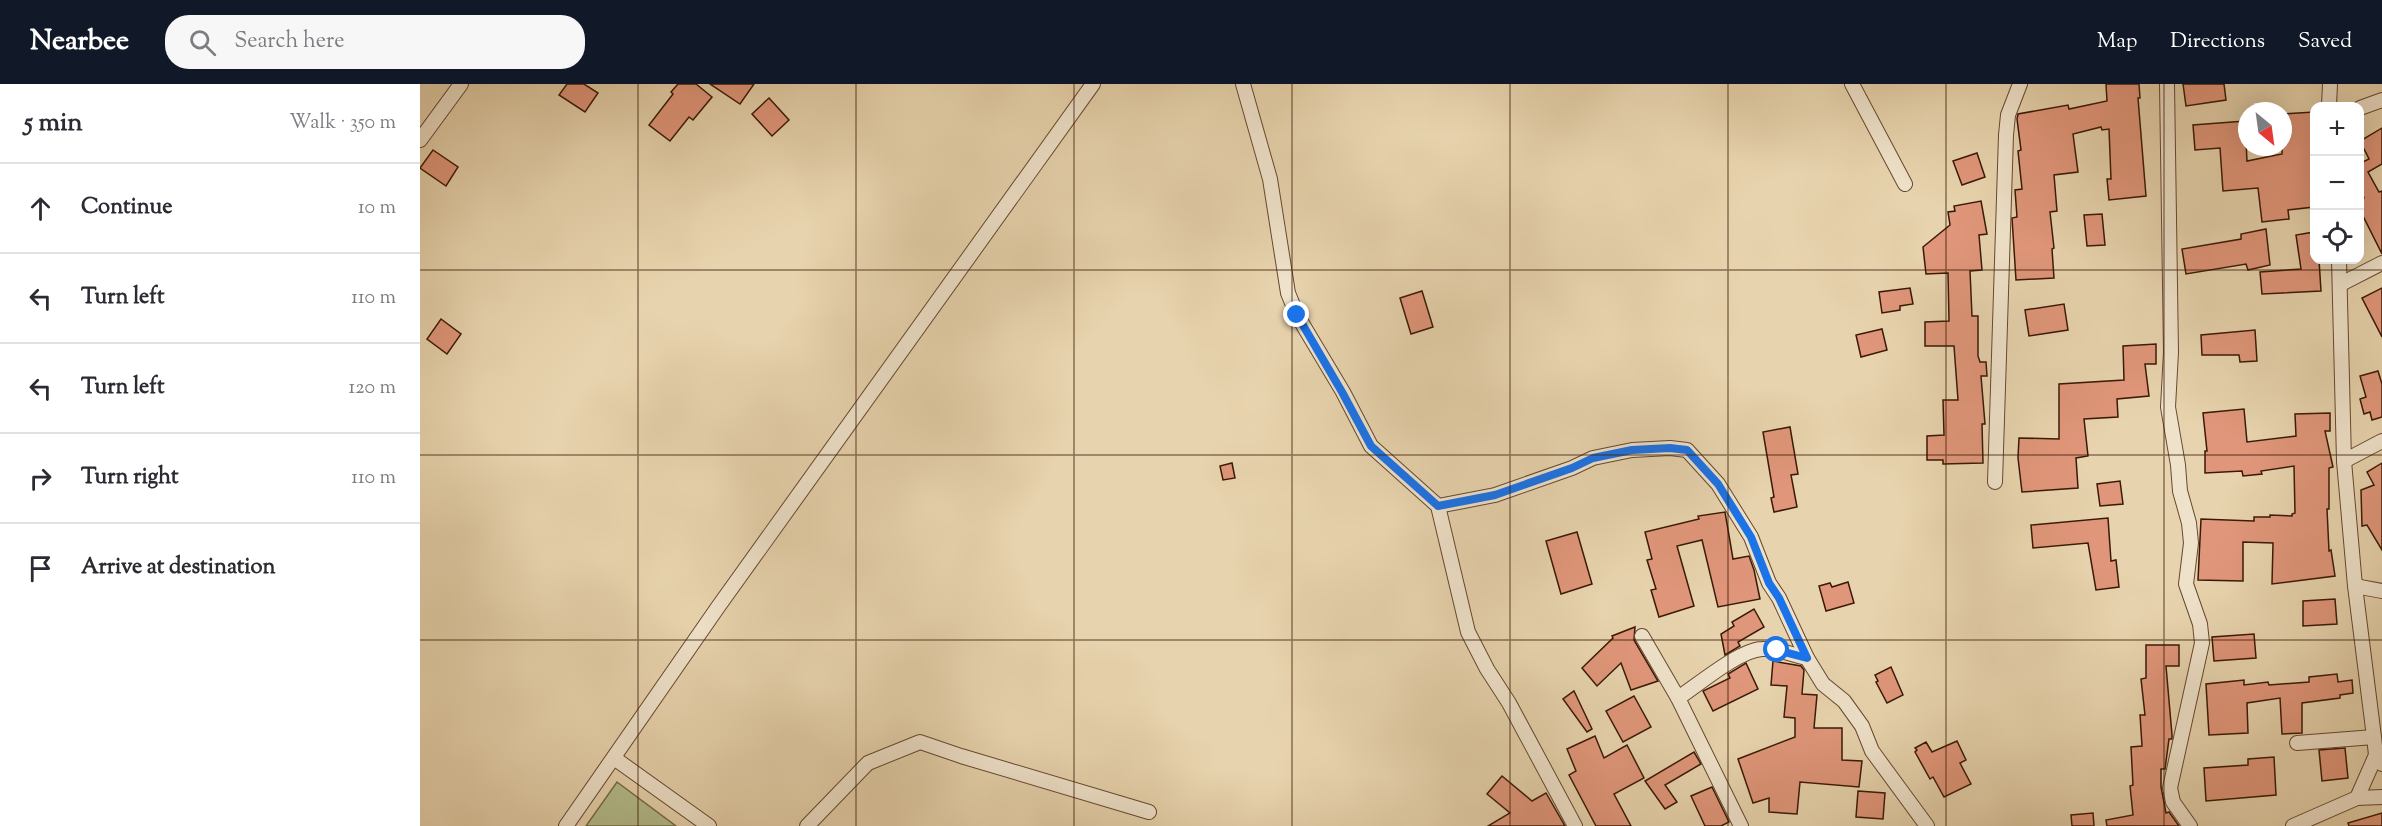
<!DOCTYPE html>
<html lang="en">
<head>
<meta charset="utf-8">
<style>
	:root { --surface:#fff; --page:#f7f7f7; --text:#2b2b33; --muted:#7c7c81; --line:#e1e1e2; --accent:#111827 }
	body { margin:0; font-family:"Sorts Mill Goudy",serif; background:var(--page); color:var(--text) }
	.controls { position:absolute; right:18px; top:18px; display:grid; overflow:hidden; border-radius:12px; box-shadow:0 6px 24px #0002 }
	.controls button { width:54px; height:54px; display:grid; place-items:center; padding:0; border:0; border-bottom:2px solid var(--line); background:var(--surface); color:var(--text); font:30px sans-serif }
	.compass { position:absolute; left:1818px; top:18px; width:54px; height:54px; border-radius:50%; background:var(--surface); box-shadow:0 6px 24px #0002; rotate:151deg }
	.stop { position:absolute; width:18px; height:18px; margin:-14px; border:4px solid #1a73e8; border-radius:50%; background:#fff }
	.stop.end { background:#1a73e8; border-color:#fff; box-shadow:0 2px 6px #0008 }
	.list { margin:0; padding:0; list-style:none }
	h2 { display:flex; justify-content:space-between; align-items:center; height:78px; margin:0; padding:0 24px; font-size:26px }
	h2 small { font-size:20px; font-weight:400; color:var(--muted) }
	.list li { display:grid; grid-template-columns:39px 1fr auto; gap:18px; align-items:center; box-sizing:border-box; height:90px; padding:0 24px; border-top:2px solid var(--line) }
	.list b { display:block; font-size:22px; white-space:nowrap }
	.list em { font-size:20px; font-style:normal; color:var(--muted) }
	.icon { flex:none; width:33px; height:33px; fill:none; stroke:currentColor; stroke-width:2; stroke-linecap:round; stroke-linejoin:round }
	.map { position:relative; flex:none; width:1962px; height:742px; overflow:hidden }
	header { display:flex; align-items:center; gap:36px; box-sizing:border-box; height:84px; padding:0 30px; background:var(--accent); color:#fff }
	header strong { font-size:28px }
	nav { display:flex; gap:33px; margin-inline-start:auto; font-size:21px }
	.search { width:420px; height:54px; background:var(--page); display:flex; align-items:center; gap:15px; box-sizing:border-box; padding:0 21px; border-radius:24px; color:var(--muted); font-size:22px }
	main { display:flex }
	aside { flex:1; background:var(--surface) }
	.map>svg:first-child { display:block }
	.green { fill:#b3bd8c; stroke:#766b49; stroke-width:1.5 }
	.building { fill:#e0967a; stroke:#3a1906; stroke-width:1.5 }
	.lines { fill:none; stroke-linecap:round; stroke-linejoin:round }
	.street-casing { stroke:#654830; stroke-width:16 }
	.street { stroke:#efe2ca; stroke-width:14 }
	.route { stroke:#1a73e8; stroke-width:8 }
	.grid { fill:none; stroke:#3a1906; stroke-width:1.5; stroke-opacity:0.55 }
</style>
</head>
<body>
<header>
<strong>Nearbee</strong>
<div class="search"><svg class="icon" aria-label="search" viewBox="0 0 24 24"><circle cx="10" cy="10" r="6"/><path d="M15 15l6 6"/></svg>Search here</div>
<nav><a>Map</a><a>Directions</a><a>Saved</a></nav>
</header>
<main>
<aside>
<h2>5 min<small>Walk · 350 m</small></h2>
<ul class="list">
<li><svg class="icon" aria-label="ahead" viewBox="0 0 24 24"><path d="M12 20V5M6 11l6-6 6 6"/></svg><div><b>Continue</b></div><em>10 m</em></li>
<li><svg class="icon" aria-label="left" viewBox="0 0 24 24"><path d="M17 20v-9H6M10 6l-5 5 5 5"/></svg><div><b>Turn left</b></div><em>110 m</em></li>
<li><svg class="icon" aria-label="left" viewBox="0 0 24 24"><path d="M17 20v-9H6M10 6l-5 5 5 5"/></svg><div><b>Turn left</b></div><em>120 m</em></li>
<li><svg class="icon" aria-label="right" viewBox="0 0 24 24"><path d="M7 20v-9h11M14 6l5 5-5 5"/></svg><div><b>Turn right</b></div><em>110 m</em></li>
<li><svg class="icon" aria-label="arrive" viewBox="0 0 24 24"><path d="M6 21V4h12l-3 4 3 4H6"/></svg><div><b>Arrive at destination</b></div></li>
</ul>
</aside>
<div class="map">
<svg width="1962" height="742" viewBox="0 0 1962 742">
	<rect width="100%" height="100%" fill="#e7d3ad"/>
	<filter id="stains"><feTurbulence type="fractalNoise" baseFrequency=".00333" numOctaves="4"/><feColorMatrix values="0 0 0 0 .2 0 0 0 0 .09 0 0 0 0 .02 0 0 0 .5 -.17"/></filter>
	<radialGradient id="worn" r=".72"><stop offset=".6" stop-color="#630" stop-opacity="0"/><stop offset="1" stop-color="#630" stop-opacity=".3"/></radialGradient>
	<!-- green -->
	<path class="green" d="M197,698l59,44h-90z"/>
	<!-- building -->
	<g class="building">
		<path d="M147,0h17l14,9 -13,19 -26,-17z"/>
		<path d="M258,0h18l16,13 -19,23 -4,-3 -19,24 -21,-16 24,-31 -2,-2z"/>
		<path d="M290,0h44l-14,20z"/>
		<path d="M1686,0h33l1,14h-2l8,98 -37,4 -2,-21h4l-2,-50 -7,1 -1,-3 -28,7 5,38 -24,3 3,36 -7,1 4,36 -2,1 2,29 -38,2 -4,-62 5,-1 -2,-27 7,-1 -4,-38 3,-1 -4,-31 1,-5 50,-9 1,4 38,-8z"/>
		<path d="M1763,0h41l2,16 -40,6z"/>
		<path d="M349,14l20,22 -17,16 -20,-22z"/>
		<path d="M1894,28v95l-26,3 1,9 -27,3 -4,-34 -35,3 -3,-43 -25,2 -2,-25 52,-4 2,40 35,-7 1,-40z"/>
		<path d="M1962,44v36l-14,8 11,20 3,-1v63l-22,-44v-10l4,-2 -4,-10v-34l3,8 6,-3 -9,-18z"/>
		<path d="M13,66l25,17 -12,19 -26,-18z"/>
		<path d="M1557,69l8,24 -23,8 -9,-24z"/>
		<path d="M1561,117l6,33 -8,1 3,35 -12,1 2,45h6v40l2,6h6l1,14h-6l4,48h-3l1,39 -40,1v-4h-16v-24l17,-1 -1,-35h15l-4,-54h-29v-24l24,-1 -1,-48 -22,1 -3,-27 27,-22 -2,-13 7,-1 -1,-5z"/>
		<path d="M1682,130l3,31 -18,1 -3,-31z"/>
		<path d="M1846,145l4,36 -22,5 -2,-6 -60,10 -4,-25 59,-10v-5z"/>
		<path d="M1894,148v28h5l2,31 -59,3 -2,-22 41,-3 -5,-34z"/>
		<path d="M1490,204l3,16 -13,2v4l-18,3 -3,-21z"/>
		<path d="M1962,204v49l-20,-39z"/>
		<path d="M1002,207l11,36 -22,7 -11,-36z"/>
		<path d="M1644,220l4,26 -39,6 -4,-26z"/>
		<path d="M21,235l20,15 -14,20 -20,-15z"/>
		<path d="M1462,245l5,21 -26,7 -5,-22z"/>
		<path d="M1835,246l2,31 -17,1 -1,-7h-37l-1,-20z"/>
		<path d="M1736,260v20h-11l4,32 -32,3 1,18 -34,2 4,37 -12,2 2,30 -56,4 -4,-34 1,-20 40,1v-55l65,-4 -1,-34z"/>
		<path d="M1958,287l4,13v33l-10,3 -2,-8 -6,2 -4,-15 6,-2 -6,-21z"/>
		<path d="M1824,325l3,33 49,-6 -1,-22 35,-1v18h-5l8,36 -4,1v41h-2l2,42 2,-1 4,26 -63,8 1,-41 -30,-1v39l-45,-1 3,-61 53,2v-4h16v-2l22,1v-2l3,-1 -1,-47 -33,5 1,3 -19,2 -1,-5 -37,2v-22h2l-4,-38z"/>
		<path d="M1370,343l8,47 -7,1 6,32 -23,5 -3,-14 3,-1 -11,-65z"/>
		<path d="M812,379l3,15 -12,2 -3,-14z"/>
		<path d="M1962,379v87l-15,-25 -5,1 -1,-36 13,-5 -7,-13z"/>
		<path d="M1700,397l3,23 -23,2 -3,-22z"/>
		<path d="M1305,428l8,47 16,-3 5,14 6,29 -42,8 -16,-67 -25,6 17,60 -35,11 -8,-27 5,-1 -9,-29 5,-1 -7,-27 54,-13 -1,-3z"/>
		<path d="M1688,434l3,43 5,-1 3,27 -23,3 -8,-47 -55,5 -2,-23z"/>
		<path d="M1157,448l15,52 -31,10 -15,-53z"/>
		<path d="M1428,498l6,21 -28,8 -7,-25 11,-3 2,4z"/>
		<path d="M1915,515l2,25 -34,2v-25z"/>
		<path d="M1334,525l10,18 -26,15 2,4 -15,9 -4,-21 13,-8 -2,-4z"/>
		<path d="M1215,543l-1,13 24,41 -27,9 -10,-27 -24,23 -15,-18 31,-30 -1,-2z"/>
		<path d="M1834,550l2,24 -42,3 -2,-24z"/>
		<path d="M1726,561h33v21h-13l6,69v4h-3l-4,30h-4v18l5,26 3,-1 10,14h-72l-1,-6 27,-5 -3,-29 3,-1 -2,-38 11,-1 -2,-31h5l-4,-36 5,-1z"/>
		<path d="M1353,577l28,5 3,4 -2,24 15,1 -3,33h28v32l20,1 -3,26 -59,-5 -3,32 -28,-2v-14l-16,5 -15,-44 57,-22v-19l-11,-1 3,-31 -16,-1z"/>
		<path d="M1326,579l12,26 -45,22 -10,-20 27,-13 -2,-4z"/>
		<path d="M1471,583l12,28 -16,8 -11,-21 2,-1 -3,-6z"/>
		<path d="M1917,590l1,8 14,-2 1,13 -13,2v3l-38,5v30l-20,1 -2,-36 -33,5 1,30 -39,2 -3,-51 38,-4v5l24,-3 1,3 40,-3v-5z"/>
		<path d="M1154,607l18,38 -5,3 -24,-33z"/>
		<path d="M1214,612l17,31 -28,15 -17,-31z"/>
		<path d="M1175,652l9,22 23,-13 17,33 -30,16 17,32h-35l-27,-51 7,-4 -9,-22z"/>
		<path d="M1537,657l9,19 -6,3 11,21 -27,13 -11,-20 -3,2 -15,-27 2,-2 -2,-2 11,-6 6,10z"/>
		<path d="M1925,664l3,30 -26,3 -3,-31z"/>
		<path d="M1274,668l7,12 -36,21 12,17 -12,7 -20,-28z"/>
		<path d="M1854,673l2,38 -70,6 -2,-33 44,-3v-6z"/>
		<path d="M1082,692l30,25 14,-8 19,33h-77l22,-13 -23,-19z"/>
		<path d="M1292,703l17,35 -8,4h-16l-14,-30z"/>
		<path d="M1438,707l27,2 -2,26 -27,-2z"/>
		<path d="M1673,729l1,13h-22l-1,-11z"/>
		<path d="M1962,729v13h-33l-1,-3z"/>
	</g>
	<g class="lines">
		<defs>
			<g id="street">
				<path d="M823,0l27,95 18,114 9,22 46,77 28,54 67,60 30,126 19,37 22,34 66,123"/>
				<path d="M1432,0l53,100"/>
				<path d="M1747,0l4,268 -3,55 10,58 2,26 9,32 2,20 -5,41 14,40 2,19 -32,145 3,14 17,24"/>
				<path d="M1909,22l1,-22"/>
				<path d="M1940,24l22,-8"/>
				<path d="M0,56l41,-56"/>
				<path d="M1919,176l5,201 11,125 19,151 2,18 6,9"/>
				<path d="M1921,200l41,-21"/>
				<path d="M1924,377l38,-20"/>
				<path d="M1575,398l11,-347 2,-20 12,-31"/>
				<path d="M1018,422l57,-11 77,-27 21,-10 39,-8 38,-2 17,2 31,34 33,53 18,46 10,15 28,60 16,26 21,17 18,25 10,25 55,75"/>
				<path d="M1935,502l27,5"/>
				<path d="M1222,552l36,62 63,128"/>
				<path d="M1258,614c20,-13 61,-48 84,-49 15,-1 31,6 45,9"/>
				<path d="M1877,659l77,-6"/>
				<path d="M194,674l95,68"/>
				<path d="M1937,714l19,-43"/>
				<path d="M146,742l152,-219 375,-523"/>
				<path d="M387,742l61,-63 52,-21 41,14 188,56"/>
				<path d="M1873,742l64,-28 25,-1"/>
			</g>
		</defs>
		<!-- street casing -->
		<use href="#street" class="street-casing"/>
		<!-- street -->
		<use href="#street" class="street"/>
	</g>
	<g class="lines">
		<!-- route -->
		<path class="route" d="M877,231l45,77 29,54 67,60 57,-11 77,-27 21,-10 39,-8 38,-2 17,2 31,34 33,53 18,46 10,15 28,60 -30,-8"/>
	</g>
	<!-- grid -->
	<path class="grid" d="M218,0v742M436,0v742M654,0v742M872,0v742M1090,0v742M1308,0v742M1526,0v742M1744,0v742M0,186h1962M0,371h1962M0,556h1962"/>
	<rect width="100%" height="100%" filter="url(#stains)"/>
	<rect width="100%" height="100%" fill="url(#worn)"/>
</svg>
<div class="controls">
<button>+</button>
<button>−</button>
<button><svg class="icon" aria-label="locate" viewBox="0 0 24 24"><circle cx="12" cy="12" r="6"/><path d="M12 2v4M12 18v4M2 12h4M18 12h4"/></svg></button>
</div>
<svg class="compass" viewBox="-18 -18 36 36"><path d="M0-13l5 13h-10z" fill="#e53935"/><path d="M0 13l5-13h-10z" fill="#7c7c81"/></svg>
<div class="stop" style="left:1357px;top:566px"></div>
<div class="stop end" style="left:877px;top:231px"></div>
</div>
</main>
</body>
</html>
